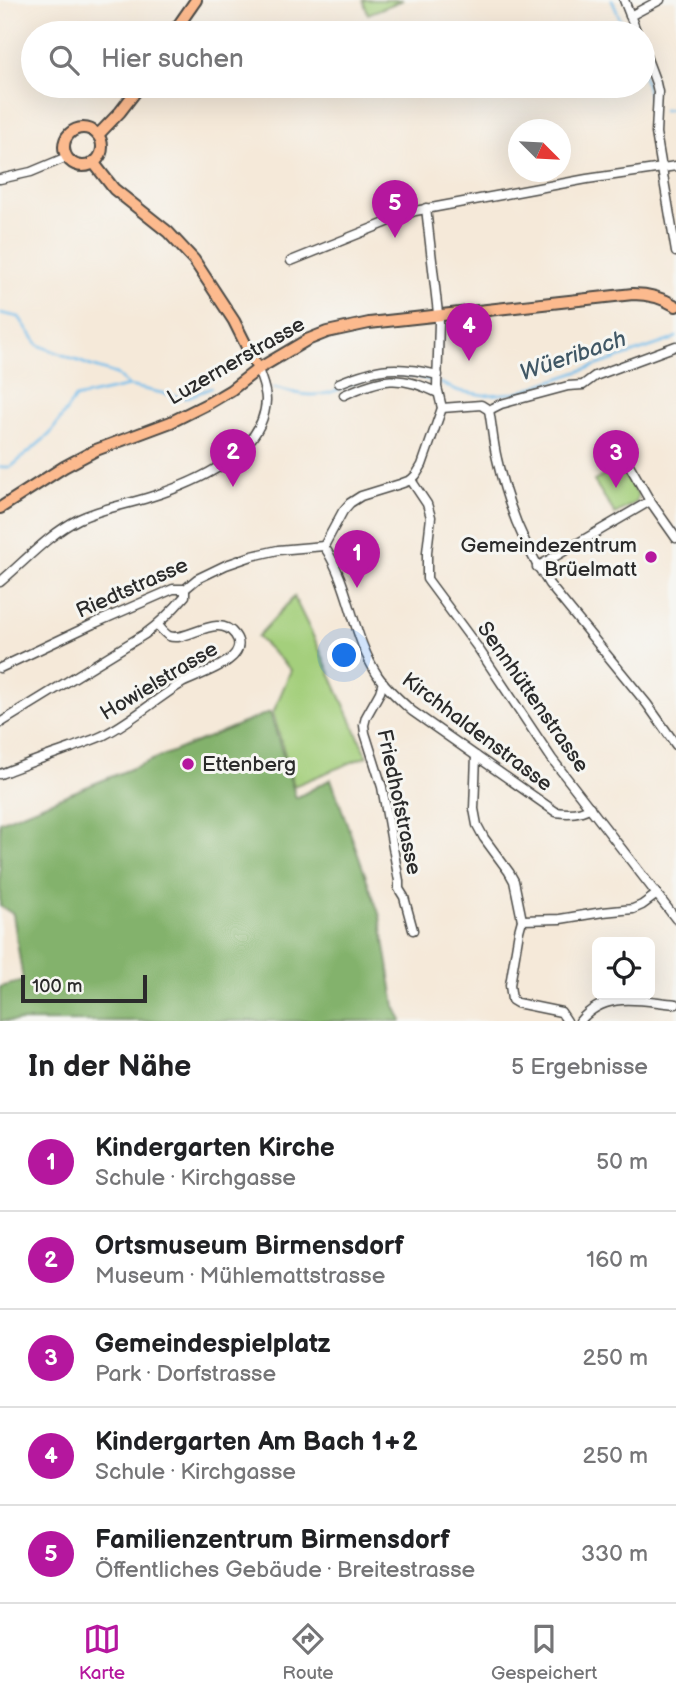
<!DOCTYPE html>
<html lang="de">
<head>
<meta charset="utf-8">
<style>
	:root { --surface:#fff; --page:#f6f6f6; --text:#202124; --muted:#757577; --line:#e0e0e0; --accent:#b5179e }
	body { margin:0; font-family:"Balsamiq Sans",sans-serif; background:var(--page); color:var(--text) }
	.controls { position:absolute; right:21px; bottom:21px; display:grid; overflow:hidden; border-radius:10px; box-shadow:0 7px 28px #0002 }
	.controls button { width:63px; height:63px; display:grid; place-items:center; padding:0; border:0; border-bottom:2px solid var(--line); background:var(--surface); color:var(--text); font:35px sans-serif }
	.compass { position:absolute; left:508px; top:119px; width:63px; height:63px; border-radius:50%; background:var(--surface); box-shadow:0 7px 28px #0002; rotate:114deg }
	.scale { position:absolute; left:21px; bottom:18px; width:126px; box-sizing:border-box; padding-left:7px; border:4px solid #2b2b2b; border-top:0; font-size:19px; line-height:24px; white-space:nowrap; color:#2b2b2b; -webkit-text-stroke:5px #f6f6f2; paint-order:stroke }
	.you { position:absolute; left:345px; top:656px; width:24px; height:24px; margin:-18px; border:5px solid #fff; border-radius:50%; background:#1a73e8; box-shadow:0 0 0 10px #1a73e833 }
	.badge { display:grid; place-items:center; width:46px; height:46px; border-radius:50%; background:var(--accent); color:#fff; font-size:23px; font-weight:700 }
	.pin { position:absolute; translate:-50% -58px; filter:drop-shadow(0 2px 4px #0008) }
	.pin::after { content:''; position:absolute; top:37px; width:24px; height:21px; background:inherit; clip-path:polygon(0 0,100% 0,50% 100%) }
	.list { margin:0; padding:0; list-style:none }
	h2 { display:flex; justify-content:space-between; align-items:center; height:91px; margin:0; padding:0 28px; font-size:30px }
	h2 small { font-size:23px; font-weight:400; color:var(--muted) }
	.list li { display:grid; grid-template-columns:46px 1fr auto; gap:21px; align-items:center; box-sizing:border-box; height:98px; padding:0 28px; border-top:2px solid var(--line) }
	.list b { display:block; font-size:26px; white-space:nowrap }
	.list p { margin:0; font-size:23px; white-space:nowrap; color:var(--muted) }
	.list em { font-size:23px; font-style:normal; color:var(--muted) }
	.icon { flex:none; width:38px; height:38px; fill:none; stroke:currentColor; stroke-width:2; stroke-linecap:round; stroke-linejoin:round }
	.map { position:relative; flex:none; width:676px; height:1021px; overflow:hidden }
	.search { position:absolute; background:var(--surface); box-shadow:0 7px 28px #0002; left:21px; right:21px; top:21px; height:77px; display:flex; align-items:center; gap:18px; box-sizing:border-box; padding:0 24px; border-radius:38px; color:var(--muted); font-size:26px }
	.sheet { height:581px; background:var(--surface) }
	nav { display:flex; justify-content:space-around; align-items:center; box-sizing:border-box; height:98px; border-top:2px solid var(--line); background:var(--surface); font-size:19px; color:var(--muted) }
	nav a { display:grid; justify-items:center; gap:4px }
	nav .on { color:var(--accent) }
	.map>svg:first-child { display:block }
	.green { fill:#a4cf7c; stroke:#687d54; stroke-width:2 }
	.forest { fill:#83b26c; stroke:#576e4c; stroke-width:2 }
	.lines { fill:none; stroke-linecap:round; stroke-linejoin:round }
	.stream { stroke:#72bdeb; stroke-width:2.5 }
	.minor-casing { stroke:#494845; stroke-width:11 }
	.major-casing { stroke:#494845; stroke-width:14 }
	.minor { stroke:#fff; stroke-width:8 }
	.major { stroke:#fcba8e; stroke-width:10 }
	.poi-dot { fill:#b5179e; stroke:#f6f6f2; stroke-width:2.5 }
	.labels { text-anchor:middle; dominant-baseline:central; stroke-width:6; stroke-linejoin:round; paint-order:stroke }
	.street-label { font-size:21px; fill:#2b2b2b; stroke:#f6f6f2 }
	.poi-label { font-size:21px; fill:#2b2b2b; stroke:#f6f6f2; text-anchor:end }
	.water-label { font-size:23px; font-style:italic; fill:#405765; stroke:#f6f6f2 }
</style>
</head>
<body>
<div class="map">
<svg width="676" height="1021" viewBox="0 0 676 1021">
	<rect width="100%" height="100%" fill="#f6f6f2"/>
	<filter id="ink" filterUnits="userSpaceOnUse"><feTurbulence type="fractalNoise" baseFrequency=".0143" numOctaves="2"/><feDisplacementMap in="SourceGraphic" scale="14" xChannelSelector="R" yChannelSelector="G"/><feConvolveMatrix kernelMatrix="1 2 1 2 8 2 1 2 1" color-interpolation-filters="sRGB"/></filter>
	<filter id="wash" filterUnits="userSpaceOnUse"><feTurbulence type="fractalNoise" baseFrequency=".00686" numOctaves="4" result="noise"/><feDisplacementMap in="SourceGraphic" scale="28" xChannelSelector="R" yChannelSelector="G"/><feGaussianBlur stdDeviation="1.57" result="paint"/><feColorMatrix in="noise" values="0 0 0 0 0 0 0 0 0 0 0 0 0 0 0 0 0 1.4 0 .05"/><feComposite in="paint" operator="in"/></filter>
	<g filter="url(#wash)">
		<rect width="100%" height="100%" fill="#f5e9d9"/>
		<!-- green -->
		<g class="green">
			<path d="M363,0h40l-35,14z"/>
			<path d="M620,466l18,29 -2,7 -21,12 -21,-33z"/>
			<path d="M295,596l-1,1 23,47 50,112 -73,30 -21,-73 18,-43 -34,-33z"/>
		</g>
		<!-- forest -->
		<path class="forest" d="M270,712l26,86 35,-19 49,137 15,90 7,15h-402v-34l23,-6 -10,-67 -13,-8v-84z"/>
		<g class="lines">
			<!-- stream -->
			<g class="stream">
				<path d="M612,0l14,33"/>
				<path d="M643,73l7,27"/>
				<path d="M663,110l13,-1"/>
				<path d="M0,313l19,4 19,28 53,21 25,8 13,12"/>
				<path d="M440,383l19,8 25,4 32,-2 155,-53 5,-3"/>
				<path d="M274,388c16,4 32,9 49,6 10,-1 21,-7 31,-11 27,-11 52,-11 79,-2"/>
				<path d="M0,467h11l39,-33 25,-36 54,-12 56,12 26,-10"/>
			</g>
		</g>
	</g>
	<g filter="url(#ink)">
		<g class="lines">
			<defs>
				<g id="minor">
					<path d="M624,0l13,33"/>
					<path d="M630,16l30,-16"/>
					<path d="M643,48l13,35 2,9 -2,41 20,119"/>
					<path d="M0,179l31,-7 36,-15"/>
					<path d="M291,261l124,-50 172,-32 89,-13"/>
					<path d="M339,383c39,-16 58,-18 99,-8"/>
					<path d="M344,395c37,-17 56,-21 94,-2"/>
					<path d="M442,408l39,-3 8,5"/>
					<path d="M489,410c3,16 4,33 8,49 10,45 26,86 52,125l98,120 29,41"/>
					<path d="M489,410l12,-6 67,-18 15,-1 12,-9 81,-30"/>
					<path d="M620,449l30,52 26,37"/>
					<path d="M411,480l16,24 4,13 -4,35v27l51,69 74,111 124,160"/>
					<path d="M324,546c26,39 28,90 54,130 9,13 22,24 34,35l144,101c12,2 24,2 34,-5"/>
					<path d="M324,546l19,-35 7,-8 11,-7 39,-12 11,-4 5,-5 6,-10 20,-57 -5,-21 2,-65 -13,-114"/>
					<path d="M537,567l113,-66"/>
					<path d="M0,582c26,-22 49,-48 79,-63 23,-11 47,-14 71,-22 44,-14 114,-43 116,-97 0,-11 -5,-21 -8,-31"/>
					<path d="M0,668l93,-44 80,-35h12l12,-10 29,-14 26,-9 26,-6 46,-4"/>
					<path d="M383,682l-3,10 -14,25 -2,8 1,8 17,54 17,94v8l5,8 9,33"/>
					<path d="M0,723l145,-89c15,-11 28,-24 40,-38v-7"/>
					<path d="M476,756l-2,53 3,16 7,13 25,34 5,9 8,39 -3,11 -9,54 2,15 5,3 44,9 6,9"/>
					<path d="M0,774c24,-9 47,-18 71,-26 11,-5 24,-8 35,-14 27,-14 50,-35 76,-51 14,-8 71,-23 53,-48 -17,-24 -48,8 -66,1 -4,-2 -8,-7 -11,-11"/>
					<path d="M522,920l38,-1 43,-7 30,-3 9,-4 15,-11"/>
					<path d="M580,1021c26,-31 60,-20 96,-17"/>
				</g>
				<g id="major">
					<path d="M173,33l23,-33"/>
					<circle cx="83" cy="147" r="19"/>
					<path d="M98,135l22,-23 20,-26"/>
					<path d="M93,162l21,27 54,43 26,28 40,61 24,48"/>
					<path d="M0,508l64,-41 32,-17 75,-28 38,-19 22,-13 27,-21 49,-29 20,-8 42,-9 264,-29c16,0 30,4 43,12"/>
				</g>
			</defs>
			<!-- minor casing -->
			<use href="#minor" class="minor-casing"/>
			<!-- major casing -->
			<use href="#major" class="major-casing"/>
			<!-- minor -->
			<use href="#minor" class="minor"/>
			<!-- major -->
			<use href="#major" class="major"/>
		</g>
	</g>
	<!-- markers -->
	<g class="poi-dot">
		<circle cx="651" cy="557" r="7"/>
		<circle cx="188" cy="764" r="7"/>
	</g>
	<g class="labels">
		<!-- street labels -->
		<g class="street-label">
			<text transform="translate(236 361) rotate(-30)">Luzernerstrasse</text>
			<text transform="translate(132 588) rotate(-24)">Riedtstrasse</text>
			<text transform="translate(159 681) rotate(-31)">Howielstrasse</text>
			<text transform="translate(533 697) rotate(55)">Sennhüttenstrasse</text>
			<text transform="translate(477 732) rotate(37)">Kirchhaldenstrasse</text>
			<text transform="translate(399 802) rotate(78)">Friedhofstrasse</text>
		</g>
		<!-- poi labels -->
		<g class="poi-label">
			<text x="637" y="545">Gemeindezentrum<tspan x="637" dy="24">Brüelmatt</tspan></text>
			<text x="202" y="764" text-anchor="start">Ettenberg</text>
		</g>
		<!-- water labels -->
		<g class="water-label">
			<text transform="translate(573 356) rotate(-19)">Wüeribach</text>
		</g>
	</g>
</svg>
<div class="controls">
<button><svg class="icon" aria-label="locate" viewBox="0 0 24 24"><circle cx="12" cy="12" r="6"/><path d="M12 2v4M12 18v4M2 12h4M18 12h4"/></svg></button>
</div>
<svg class="compass" viewBox="-18 -18 36 36"><path d="M0-13l5 13h-10z" fill="#e53935"/><path d="M0 13l5-13h-10z" fill="#757577"/></svg>
<div class="scale">100 m</div>
<div class="you"></div>
<div class="pin badge" style="left:357px;top:588px">1</div>
<div class="pin badge" style="left:233px;top:487px">2</div>
<div class="pin badge" style="left:616px;top:488px">3</div>
<div class="pin badge" style="left:469px;top:361px">4</div>
<div class="pin badge" style="left:395px;top:238px">5</div>
<div class="search"><svg class="icon" aria-label="search" viewBox="0 0 24 24"><circle cx="10" cy="10" r="6"/><path d="M15 15l6 6"/></svg>Hier suchen</div>
</div>
<section class="sheet">
<h2>In der Nähe<small>5 Ergebnisse</small></h2>
<ul class="list">
<li><span class="badge">1</span><div><b>Kindergarten Kirche</b><p>Schule · Kirchgasse</p></div><em>50 m</em></li>
<li><span class="badge">2</span><div><b>Ortsmuseum Birmensdorf</b><p>Museum · Mühlemattstrasse</p></div><em>160 m</em></li>
<li><span class="badge">3</span><div><b>Gemeindespielplatz</b><p>Park · Dorfstrasse</p></div><em>250 m</em></li>
<li><span class="badge">4</span><div><b>Kindergarten Am Bach 1+2</b><p>Schule · Kirchgasse</p></div><em>250 m</em></li>
<li><span class="badge">5</span><div><b>Familienzentrum Birmensdorf</b><p>Öffentliches Gebäude · Breitestrasse</p></div><em>330 m</em></li>
</ul>
</section>
<nav>
<a class="on"><svg class="icon" aria-label="map" viewBox="0 0 24 24"><path d="M3 6l6-2 6 2 6-2v14l-6 2-6-2-6 2zM9 4v14M15 6v14"/></svg>Karte</a>
<a><svg class="icon" aria-label="directions" viewBox="0 0 24 24"><path d="M12 3l9 9-9 9-9-9zM9 14v-3h6M13 9l2 2-2 2"/></svg>Route</a>
<a><svg class="icon" aria-label="saved" viewBox="0 0 24 24"><path d="M7 4h10v16l-5-4-5 4z"/></svg>Gespeichert</a>
</nav>
</body>
</html>
